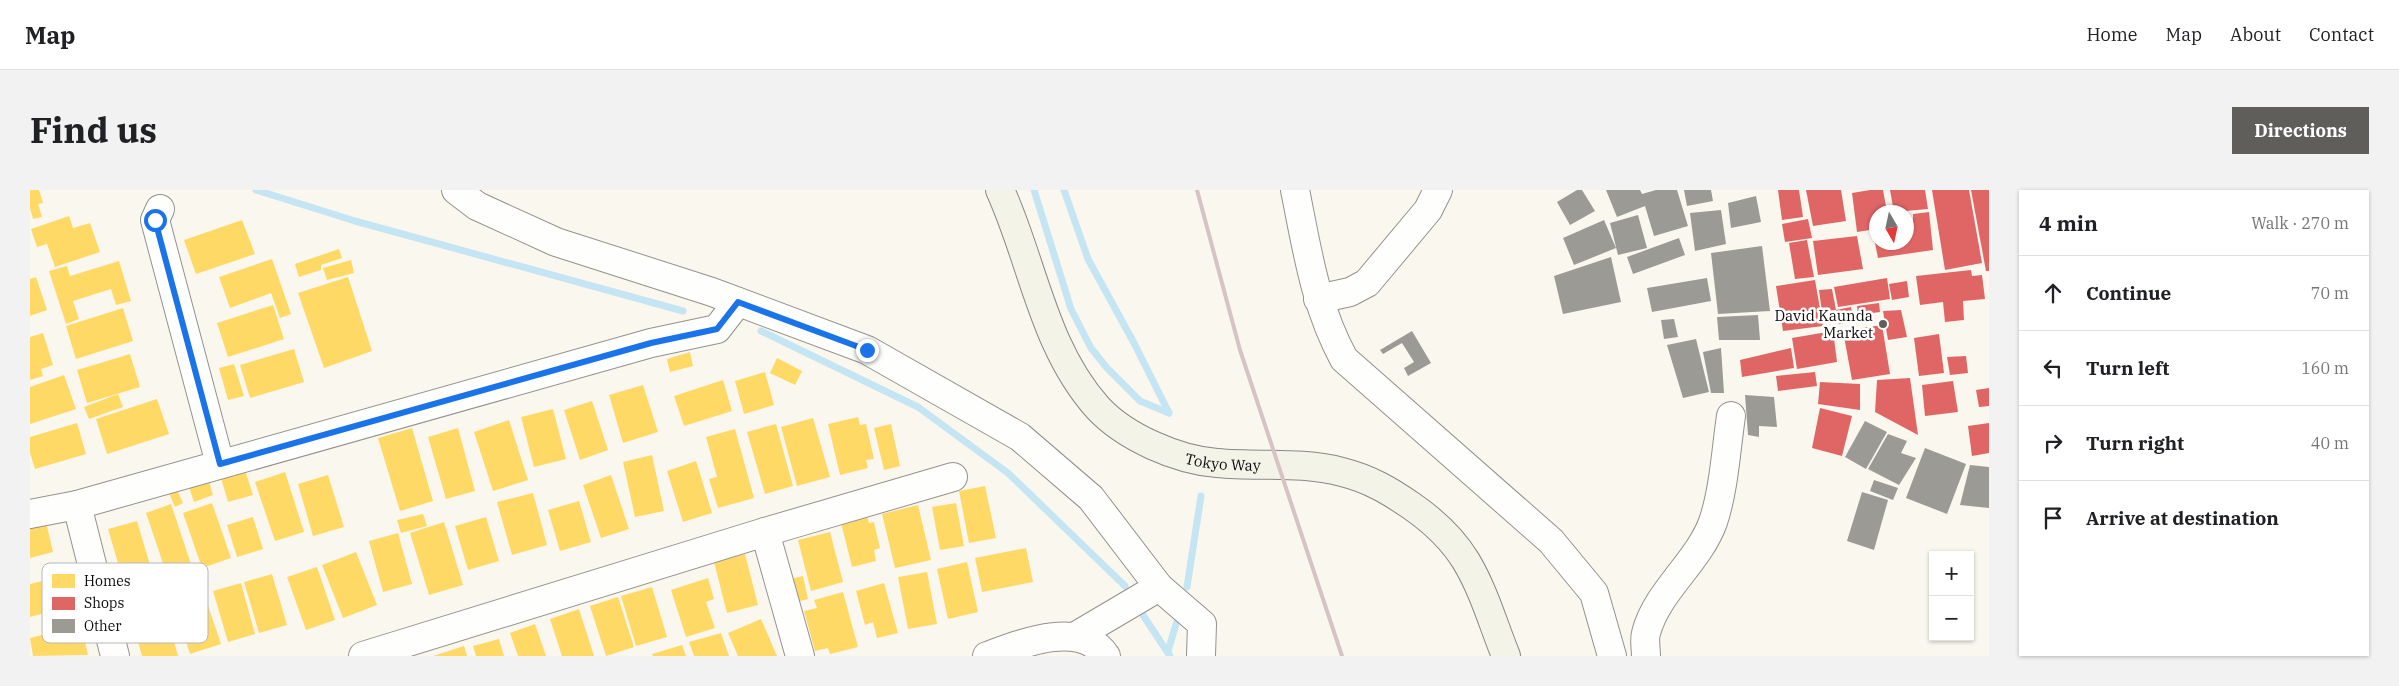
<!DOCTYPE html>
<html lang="en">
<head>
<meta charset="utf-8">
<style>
	:root { --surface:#fff; --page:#f2f2f2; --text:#202124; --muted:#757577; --line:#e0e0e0; --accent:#5f5e5b }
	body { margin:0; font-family:"IBM Plex Serif",serif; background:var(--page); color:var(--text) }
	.controls { position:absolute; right:15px; bottom:15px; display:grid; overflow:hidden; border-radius:0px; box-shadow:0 1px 4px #0004 }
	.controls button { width:45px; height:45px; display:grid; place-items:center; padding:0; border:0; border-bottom:1px solid var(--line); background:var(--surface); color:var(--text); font:25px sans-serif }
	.compass { position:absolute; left:1839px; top:15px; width:45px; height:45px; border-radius:50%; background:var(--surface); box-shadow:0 1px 4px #0004; rotate:171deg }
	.stop { position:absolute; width:15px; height:15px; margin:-11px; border:4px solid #1a73e8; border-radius:50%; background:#fff }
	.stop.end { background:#1a73e8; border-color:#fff; box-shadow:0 1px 5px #0008 }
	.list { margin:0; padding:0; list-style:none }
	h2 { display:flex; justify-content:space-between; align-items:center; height:65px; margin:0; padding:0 20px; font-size:21px }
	h2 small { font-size:16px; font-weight:400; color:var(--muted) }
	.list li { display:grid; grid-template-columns:32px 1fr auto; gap:15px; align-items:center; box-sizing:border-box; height:75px; padding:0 20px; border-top:1px solid var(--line) }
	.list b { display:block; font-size:19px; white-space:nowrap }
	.list em { font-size:16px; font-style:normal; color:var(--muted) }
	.icon { flex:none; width:28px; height:28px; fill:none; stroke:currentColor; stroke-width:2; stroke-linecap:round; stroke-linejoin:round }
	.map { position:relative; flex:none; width:1959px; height:466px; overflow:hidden; border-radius:0px }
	header { display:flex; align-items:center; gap:30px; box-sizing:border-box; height:70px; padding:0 25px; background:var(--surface); border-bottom:1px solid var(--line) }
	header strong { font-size:24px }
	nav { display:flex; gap:28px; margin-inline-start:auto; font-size:18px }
	.intro { display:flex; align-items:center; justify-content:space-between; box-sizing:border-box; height:120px; padding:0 30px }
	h1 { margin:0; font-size:35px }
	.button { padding:12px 22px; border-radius:0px; background:var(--accent); color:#fff; font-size:18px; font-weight:700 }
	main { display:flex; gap:30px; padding:0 30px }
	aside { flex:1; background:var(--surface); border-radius:0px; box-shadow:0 1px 4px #0004 }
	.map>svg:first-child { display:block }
	.homes { fill:#ffd966 }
	.shops { fill:#e06666 }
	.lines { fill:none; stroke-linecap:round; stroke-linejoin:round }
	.stream { stroke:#c6e5f3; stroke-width:7 }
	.building { fill:#9c9a95 }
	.minor-casing { stroke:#93928e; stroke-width:30 }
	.secondary-casing { stroke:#8a8885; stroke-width:30 }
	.minor { stroke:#fefefd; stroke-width:28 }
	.secondary { stroke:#f4f3e8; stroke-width:28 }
	.rail { stroke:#d6c4c4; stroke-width:4 }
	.route { stroke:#1a73e8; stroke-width:6 }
	.poi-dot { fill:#5f5e5b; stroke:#fff; stroke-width:2 }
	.labels { text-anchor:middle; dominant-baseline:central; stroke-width:5; stroke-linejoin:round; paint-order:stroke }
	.poi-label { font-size:15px; fill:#0c0c0c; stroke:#fff; text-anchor:end }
	.street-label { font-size:15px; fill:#0c0c0c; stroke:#fff }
	.key { fill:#fff; stroke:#b6b6b6; stroke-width:1 }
	.key-label { font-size:14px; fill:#0c0c0c }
</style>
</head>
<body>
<header>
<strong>Map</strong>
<nav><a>Home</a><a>Map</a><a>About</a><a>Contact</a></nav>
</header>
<div class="intro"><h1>Find us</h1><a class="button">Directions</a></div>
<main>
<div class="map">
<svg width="1959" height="466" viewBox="0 0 1959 466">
	<rect width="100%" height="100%" fill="#faf7ef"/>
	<!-- homes -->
	<g class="homes">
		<path d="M0,0h9l4,13 -5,1 4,13 -9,2 -3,-11z"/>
		<path d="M39,26l4,12 17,-5 10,29 -45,15 -8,-23 -10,3 -6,-18z"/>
		<path d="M212,30l13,34 -59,20 -12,-34z"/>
		<path d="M309,59l3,9 -21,7v5l-22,7 -4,-13z"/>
		<path d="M242,69l19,55 -11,4 -9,-25 -41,15 -11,-31z"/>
		<path d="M321,70l3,13 -27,7 -4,-12z"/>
		<path d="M89,71l12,40 -15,4 -5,-16 -38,12 6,18 -13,5 -17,-53 18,-5 3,10z"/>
		<path d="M6,87l11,33 -17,6v-37z"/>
		<path d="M318,87l24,74 -48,17 -26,-75z"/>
		<path d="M243,115l11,34 -56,18 -11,-34z"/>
		<path d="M93,118l10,33 -57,18 -10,-33z"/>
		<path d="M13,143l10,32 -12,4 2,7 -13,4v-43z"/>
		<path d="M264,159l10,33 -54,16 -10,-33z"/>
		<path d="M660,162l3,14 -23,6 -3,-13z"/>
		<path d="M100,164l10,33 -53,16 -10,-33z"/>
		<path d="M747,168l25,13 -7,14 -25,-12z"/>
		<path d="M204,174l10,32 -16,4 -9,-32z"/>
		<path d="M735,182l9,33 -30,9 -9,-33z"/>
		<path d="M34,185l12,34 -46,15v-37z"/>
		<path d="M693,190l9,31 -48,15 -10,-30z"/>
		<path d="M613,195l15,47 -35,11 -14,-48z"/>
		<path d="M88,204l5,13 -34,12 -5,-12z"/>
		<path d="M127,209l12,35 -62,20 -11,-35z"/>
		<path d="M562,211l16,49 -28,10 -16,-50z"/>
		<path d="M523,219l13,50 -32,8 -13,-50z"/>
		<path d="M828,227l2,8 6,-1 8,35 -8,1 2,8 -28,7 -12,-51z"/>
		<path d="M783,228l17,59 -33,9 -16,-59z"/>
		<path d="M479,230l19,60 -35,11 -19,-59z"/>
		<path d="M47,233l9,31 -51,15 -5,-16v-16z"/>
		<path d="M746,234l17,62 -28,8 -18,-62z"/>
		<path d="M861,234l9,42 -16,4 -10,-42z"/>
		<path d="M382,238l21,73 -33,10 -22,-73z"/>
		<path d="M428,238l17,63 -29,8 -18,-62z"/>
		<path d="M705,239l19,69 -36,10 -9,-29 8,-2 -11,-40z"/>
		<path d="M622,265l12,56 -29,6 -12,-55z"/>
		<path d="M666,271l16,52 -29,9 -16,-51z"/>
		<path d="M215,280l8,25 -25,7 -7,-24z"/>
		<path d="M255,282l19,60 -29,9 -20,-59z"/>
		<path d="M298,285l16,52 -31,9 -15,-52z"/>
		<path d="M581,285l18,54 -28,9 -18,-53z"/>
		<path d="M178,288l5,17 -19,7 -6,-18z"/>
		<path d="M955,296l11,52 -27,5 -10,-52z"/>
		<path d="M147,300l6,13 -8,4 -6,-14z"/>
		<path d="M503,303l14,52 -35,10 -15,-53z"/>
		<path d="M549,311l12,41 -31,9 -12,-41z"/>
		<path d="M182,313l19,55 -29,10 -19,-55z"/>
		<path d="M926,313l8,43 -24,4 -8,-43z"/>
		<path d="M141,314l21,63 -25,8 -21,-62z"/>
		<path d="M888,315l13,55 -36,8 -13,-54z"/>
		<path d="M836,323l3,10 5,-1 6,26 -6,2 2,11 -24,6 -12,-48z"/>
		<path d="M393,324l4,12 -26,7 -4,-13z"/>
		<path d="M223,327l10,32 -26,8 -10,-32z"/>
		<path d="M456,327l13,44 -31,9 -13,-44z"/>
		<path d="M107,331l15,51 -29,8 -15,-51z"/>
		<path d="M16,332l7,30 -23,6v-32z"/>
		<path d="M414,332l19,63 -34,10 -19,-62z"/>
		<path d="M800,342l13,50 -32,9 -13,-51z"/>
		<path d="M368,343l14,51 -29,8 -14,-51z"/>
		<path d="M996,358l7,34 -51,10 -7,-34z"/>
		<path d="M326,362l21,53 -34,13 -21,-53z"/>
		<path d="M715,364l13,51 -31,8 -13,-51z"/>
		<path d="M937,372l11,50 -30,7 -11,-50z"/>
		<path d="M287,377l18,53 -29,10 -19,-53z"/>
		<path d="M897,382l10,52 -29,5 -10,-52z"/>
		<path d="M242,384l15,51 -28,8 -15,-51z"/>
		<path d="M37,385l8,30 -45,12v-33z"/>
		<path d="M773,386l5,23 -16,4 -5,-23z"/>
		<path d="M678,388l6,21 -8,3 9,26 -29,9 -15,-47z"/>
		<path d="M211,393l14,51 -27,8 -15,-51z"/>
		<path d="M854,393l14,50 -21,5 -4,-16 -8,3 -9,-34z"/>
		<path d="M622,397l15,50 -31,9 -15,-50z"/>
		<path d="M173,401l18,53 -31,10 -17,-53z"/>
		<path d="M813,402l15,55 -28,7 -2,-6 -13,3 -11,-40 13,-3 -3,-8z"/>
		<path d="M588,407l16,50 -28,9 -16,-50z"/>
		<path d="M133,414l15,52h-36l-12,-43z"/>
		<path d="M549,419l15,47h-32l-12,-37z"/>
		<path d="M731,429l16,37h-39l-10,-23z"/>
		<path d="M505,434l11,32h-28l-8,-23z"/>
		<path d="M51,435l7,30 -55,1 -3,-18z"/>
		<path d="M691,443l8,23h-35l-5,-14z"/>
		<path d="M469,449l5,17h-28l-3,-10z"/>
		<path d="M652,455l4,11h-33l-1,-2z"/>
		<path d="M434,456l3,10h-34z"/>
	</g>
	<!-- shops -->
	<g class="shops">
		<path d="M1748,0h21l4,27 -21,3z"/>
		<path d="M1776,0h35l5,31 -33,5z"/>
		<path d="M1840,0h13l4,22h-11v17l-19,3 -5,-39z"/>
		<path d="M1860,0h35l3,19 -34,3z"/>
		<path d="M1902,0h37l13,73 -37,7z"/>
		<path d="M1941,0h18v81h-3z"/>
		<path d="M1899,22l4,38 -55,8 -5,-25 3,-1v10h30v-15l7,-1v-12z"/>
		<path d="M1778,29l4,19 -27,4 -3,-18z"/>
		<path d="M1827,46l6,33 -45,6 -5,-34z"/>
		<path d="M1777,50l7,37 -19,2 -6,-36z"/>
		<path d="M1941,80l1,6 10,-1 3,24 -22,2 1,19 -19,2 -2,-20 -23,3 -4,-29z"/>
		<path d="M1857,88l3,21 -52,8 -4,-20z"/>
		<path d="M1785,90l8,46 -40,5 -7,-45z"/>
		<path d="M1877,91l2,16 -17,3 -3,-16z"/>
		<path d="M1802,99l4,21 -14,2 -3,-22z"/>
		<path d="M1849,113l1,9 -22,3 -1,-9z"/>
		<path d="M1821,117l3,14 -15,3 -3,-14z"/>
		<path d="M1871,120l6,27 -19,3 -5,-29z"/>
		<path d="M1852,135l8,49 -38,6 -9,-49z"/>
		<path d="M1803,141l4,31 -40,7 -5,-31z"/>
		<path d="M1909,144l5,39 -25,3 -5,-38z"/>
		<path d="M1761,158l3,20 -52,9 -2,-17z"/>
		<path d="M1936,166l2,17 -18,2 -3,-18z"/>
		<path d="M1785,182l2,14 -39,5 -2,-15z"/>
		<path d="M1880,188l8,57 -43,-23 2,-32z"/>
		<path d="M1923,191l5,31 -33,4 -3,-31z"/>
		<path d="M1790,192l40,2v26l-42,-6z"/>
		<path d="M1959,198v18l-10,1 -3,-17z"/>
		<path d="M1790,218l32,8 -10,40 -30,-8z"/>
		<path d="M1959,233v30l-17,3 -4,-30z"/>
	</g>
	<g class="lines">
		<!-- stream -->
		<g class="stream">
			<path d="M226,0l99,31 328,90"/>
			<path d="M1004,0l37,119 20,39 16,20 33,33 29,12"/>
			<path d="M1034,0l24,69 46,84 35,70"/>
			<path d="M731,141l157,76 90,66 117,113"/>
			<path d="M1157,397l14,-91"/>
			<path d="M1109,419l31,47"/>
			<path d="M1138,461l9,-30"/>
		</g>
	</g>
	<!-- building -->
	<g class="building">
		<path d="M1547,0h5l13,21 -25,14 -13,-23z"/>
		<path d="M1576,0h34l2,4 14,-4h21l11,36 -34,10 -9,-30 -28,11z"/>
		<path d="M1654,0h27l2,11 -26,5z"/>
		<path d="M1726,6l5,26 -30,6 -3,-25z"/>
		<path d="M1691,20l5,34 -31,7 -5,-38z"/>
		<path d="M1608,25l9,33 -29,7 -8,-32z"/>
		<path d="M1574,30l12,28 -42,17 -11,-27z"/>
		<path d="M1649,48l6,17 -52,19 -6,-17z"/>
		<path d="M1732,56l8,65 -52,3 -7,-61z"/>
		<path d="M1581,67l10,45 -58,12 -9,-38z"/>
		<path d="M1677,88l4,23 -59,11 -5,-24z"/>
		<path d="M1728,125l2,25h-41l-2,-23z"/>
		<path d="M1644,129l4,18 -14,2 -3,-19z"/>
		<path d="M1382,141l19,32 -23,13 -4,-8 10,-6 -12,-19 -19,11 -3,-4z"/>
		<path d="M1666,149l13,53 -26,6 -16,-53z"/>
		<path d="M1691,158l3,45h-13l-8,-41z"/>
		<path d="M1715,205l29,2 3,30 -18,-1v11l-11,-2z"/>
		<path d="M1835,231l22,11 -21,37 -21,-12z"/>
		<path d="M1858,244l19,7 -6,12 15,5 -17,27 -31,-16z"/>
		<path d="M1895,258l41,16 -19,50 -41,-16z"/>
		<path d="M1940,275l19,2v41l-29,-3z"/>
		<path d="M1844,290l24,8 -5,12 -23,-9z"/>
		<path d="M1832,302l26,8 -14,50 -27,-9z"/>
	</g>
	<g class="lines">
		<defs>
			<g id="minor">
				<path d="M426,0l21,16 79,36 156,50 155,58 153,87 71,61 68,89 43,37 -1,32"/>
				<path d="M1265,0c12,59 20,116 49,169l207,182 43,52 18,63"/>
				<path d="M130,19l-5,11 65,244"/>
				<path d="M1288,109l32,-7 17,-9 61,-73 10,-20"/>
				<path d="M47,315l38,151"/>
				<path d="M0,324l47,-9 574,-162 66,-14 21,-27"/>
				<path d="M735,342l35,124"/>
				<path d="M1046,446l83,-49"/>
				<path d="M333,466l402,-124 188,-55"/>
				<path d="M957,466c33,-12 94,-37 119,0"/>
				<path d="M1616,466c0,-7 -2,-16 0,-23 11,-42 52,-70 67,-111 11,-33 13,-72 18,-106"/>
			</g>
			<g id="secondary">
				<path id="s1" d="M970,0c33,72 43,157 98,218 27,29 79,52 119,55 41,4 84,-2 125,9 28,7 48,19 71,35 20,14 40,33 53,54 18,30 27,63 40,95"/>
			</g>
		</defs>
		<!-- minor casing -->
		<use href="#minor" class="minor-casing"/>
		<!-- secondary casing -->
		<use href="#secondary" class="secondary-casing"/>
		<!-- minor -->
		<use href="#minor" class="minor"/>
		<!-- secondary -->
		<use href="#secondary" class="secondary"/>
		<!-- rail -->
		<path class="rail" d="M1167,0l43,160 102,306"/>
	</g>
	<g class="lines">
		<!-- route -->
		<path class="route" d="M125,30l65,244 431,-121 66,-14 21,-27 129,48"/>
	</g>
	<!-- markers -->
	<circle class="poi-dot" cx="1853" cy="134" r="5"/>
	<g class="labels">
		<!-- poi labels -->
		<g class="poi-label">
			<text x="1843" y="125">David Kaunda<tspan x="1843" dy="17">Market</tspan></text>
		</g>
		<!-- street labels -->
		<g class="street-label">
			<text stroke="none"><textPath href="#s1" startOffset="380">Tokyo Way</textPath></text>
		</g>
	</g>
	<!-- legend -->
	<rect x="12" y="373" width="166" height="80" rx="8" class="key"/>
	<rect x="22" y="384" width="23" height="14" fill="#ffd966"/>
	<rect x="22" y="407" width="23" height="13" fill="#e06666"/>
	<rect x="22" y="429" width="23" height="14" fill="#9c9a95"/>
	<g class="key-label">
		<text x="54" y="396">Homes</text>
		<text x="54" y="418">Shops</text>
		<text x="54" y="441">Other</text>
	</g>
</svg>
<div class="controls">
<button>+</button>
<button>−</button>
</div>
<svg class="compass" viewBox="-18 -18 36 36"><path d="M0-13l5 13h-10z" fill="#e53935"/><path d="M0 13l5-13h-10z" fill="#757577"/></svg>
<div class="stop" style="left:125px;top:30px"></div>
<div class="stop end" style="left:837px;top:160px"></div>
</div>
<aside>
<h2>4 min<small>Walk · 270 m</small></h2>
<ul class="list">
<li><svg class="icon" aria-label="ahead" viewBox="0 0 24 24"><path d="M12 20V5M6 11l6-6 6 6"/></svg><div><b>Continue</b></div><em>70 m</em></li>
<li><svg class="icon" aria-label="left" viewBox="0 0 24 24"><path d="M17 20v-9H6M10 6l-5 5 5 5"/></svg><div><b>Turn left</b></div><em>160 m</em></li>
<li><svg class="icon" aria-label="right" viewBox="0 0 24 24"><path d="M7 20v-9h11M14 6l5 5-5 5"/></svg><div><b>Turn right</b></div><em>40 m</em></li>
<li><svg class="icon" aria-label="arrive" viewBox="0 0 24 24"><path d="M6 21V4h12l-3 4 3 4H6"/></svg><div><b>Arrive at destination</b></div></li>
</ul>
</aside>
</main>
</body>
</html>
